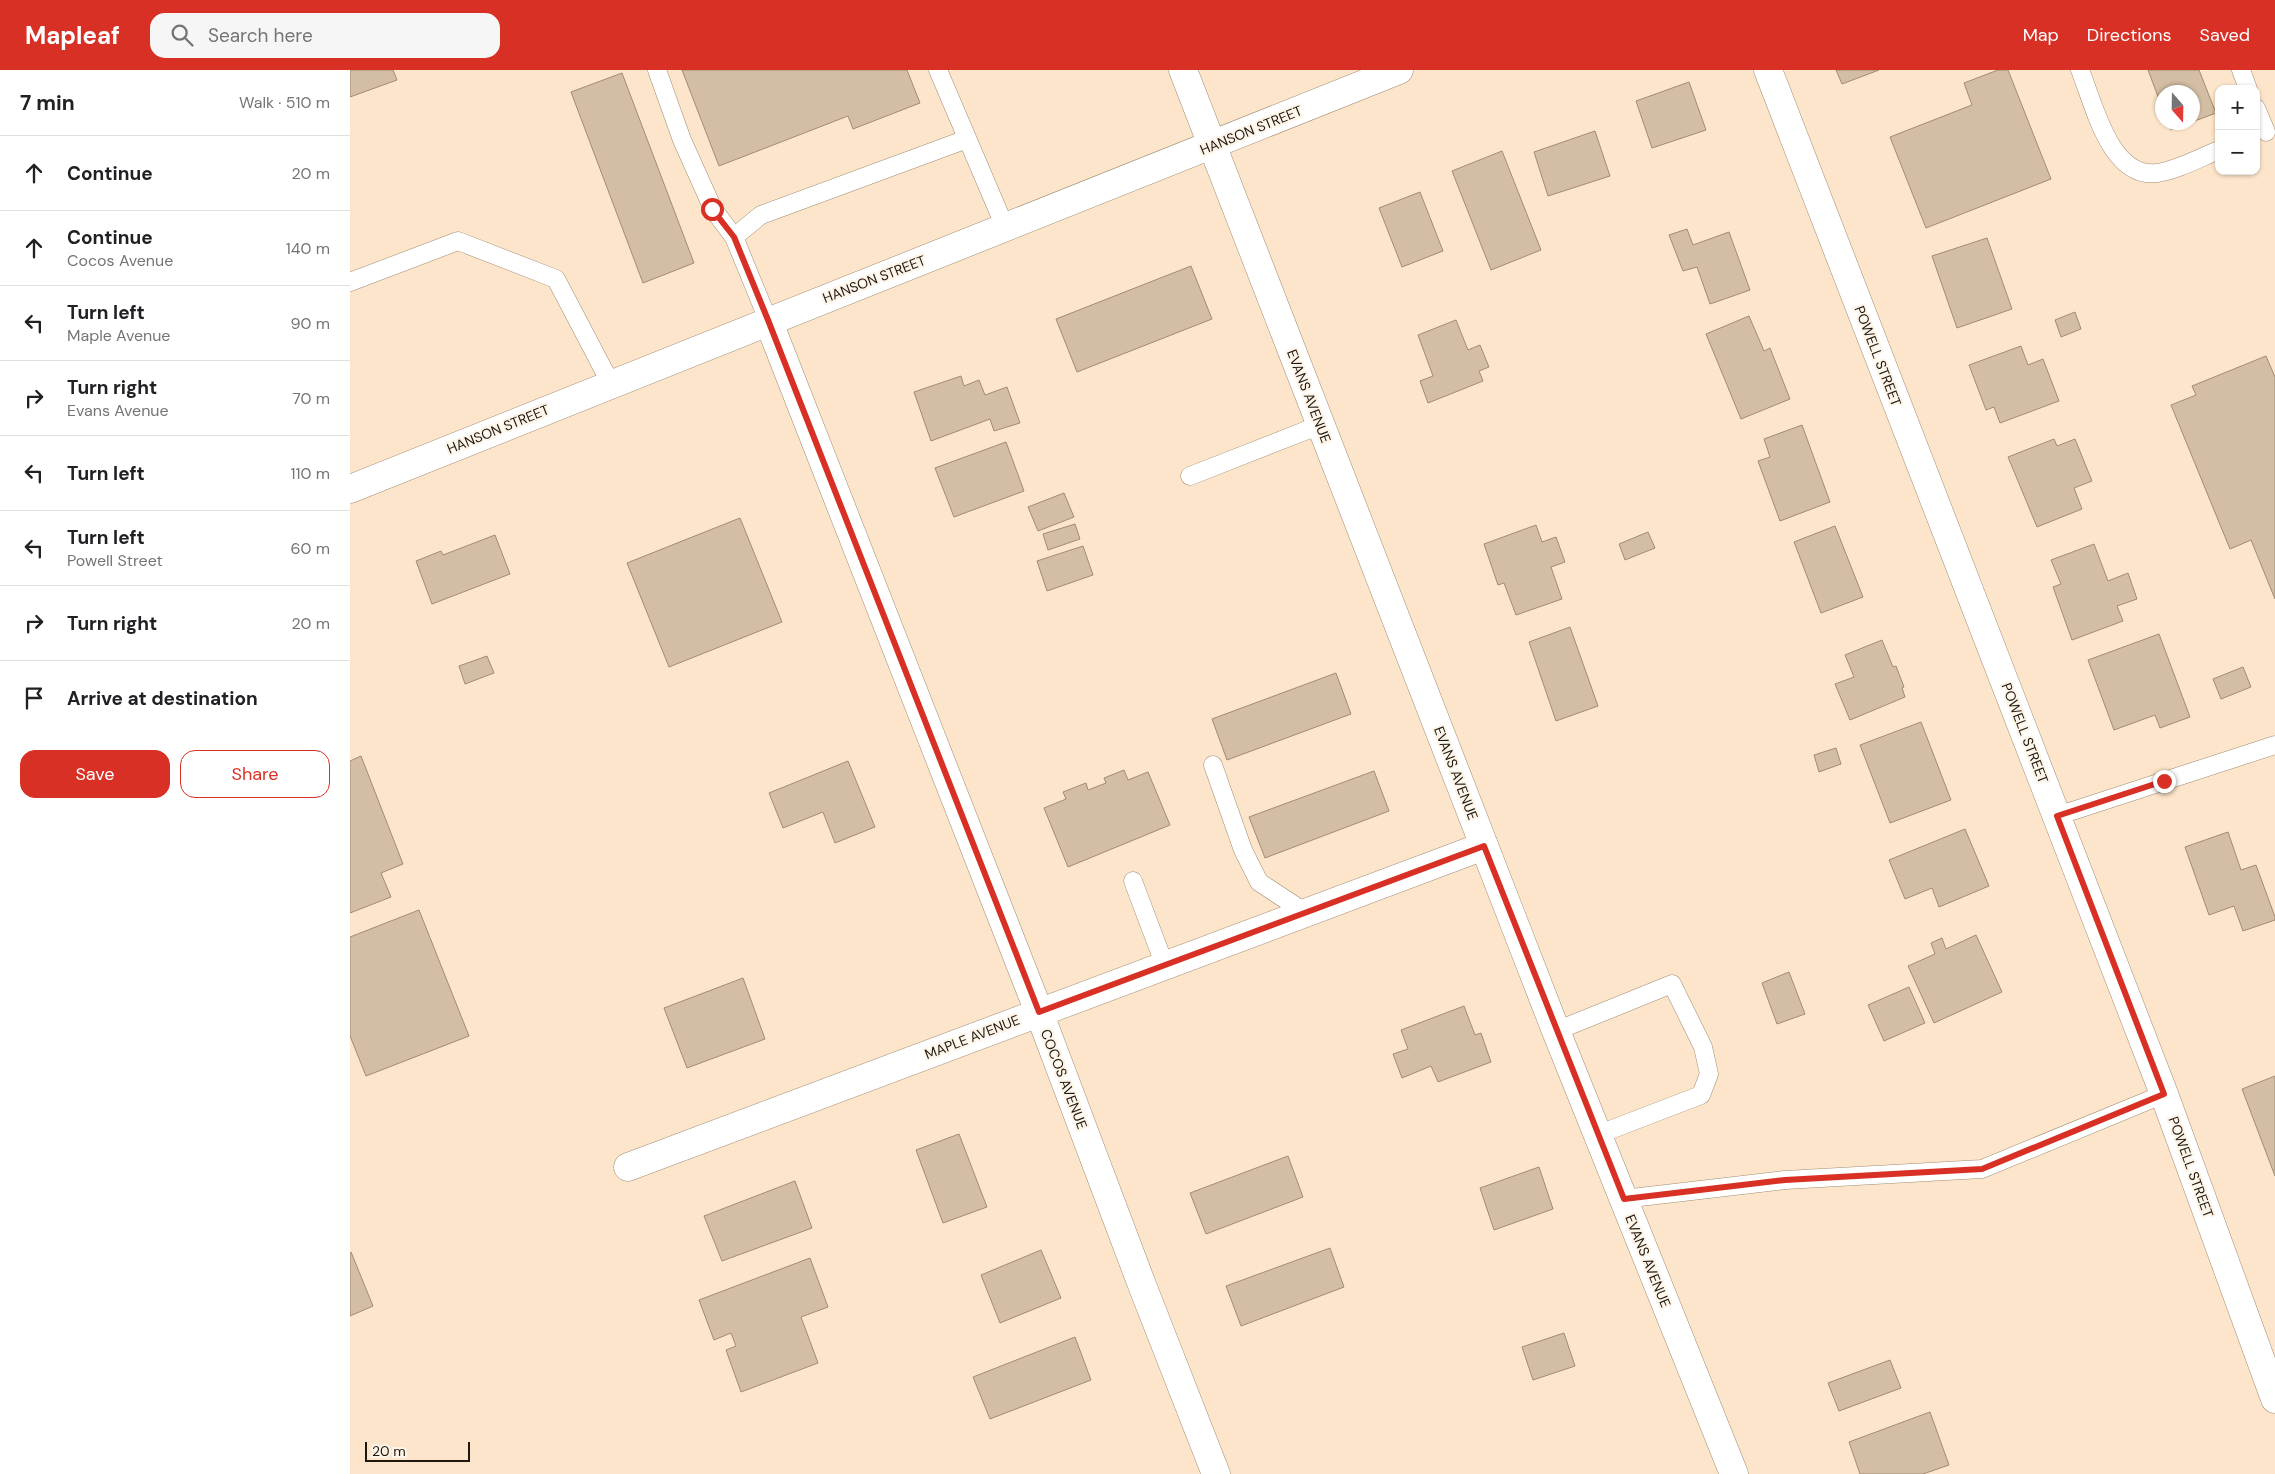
<!DOCTYPE html>
<html lang="en">
<head>
<meta charset="utf-8">
<style>
	:root { --surface:#fff; --page:#f6f6f6; --text:#202124; --muted:#757577; --line:#e0e0e0; --accent:#d93025 }
	body { margin:0; font-family:"DM Sans",sans-serif; background:var(--page); color:var(--text) }
	.controls { position:absolute; right:15px; top:15px; display:grid; overflow:hidden; border-radius:10px; box-shadow:0 1px 4px #0004 }
	.controls button { width:45px; height:45px; display:grid; place-items:center; padding:0; border:0; border-bottom:1px solid var(--line); background:var(--surface); color:var(--text); font:25px sans-serif }
	.compass { position:absolute; left:1805px; top:15px; width:45px; height:45px; border-radius:50%; background:var(--surface); box-shadow:0 1px 4px #0004; rotate:160deg }
	.scale { position:absolute; left:15px; bottom:12px; width:105px; box-sizing:border-box; padding-left:5px; border:2px solid #1f170d; border-top:0; font-size:14px; line-height:18px; white-space:nowrap; color:#1f170d; -webkit-text-stroke:4px #fef5ea; paint-order:stroke }
	.stop { position:absolute; width:15px; height:15px; margin:-11px; border:4px solid #d93025; border-radius:50%; background:#fff }
	.stop.end { background:#d93025; border-color:#fff; box-shadow:0 1px 5px #0008 }
	.list { margin:0; padding:0; list-style:none }
	h2 { display:flex; justify-content:space-between; align-items:center; height:65px; margin:0; padding:0 20px; font-size:21px }
	h2 small { font-size:16px; font-weight:400; color:var(--muted) }
	.list li { display:grid; grid-template-columns:32px 1fr auto; gap:15px; align-items:center; box-sizing:border-box; height:75px; padding:0 20px; border-top:1px solid var(--line) }
	.list b { display:block; font-size:19px; white-space:nowrap }
	.list p { margin:0; font-size:16px; white-space:nowrap; color:var(--muted) }
	.list em { font-size:16px; font-style:normal; color:var(--muted) }
	.actions { display:flex; gap:10px; padding:15px 20px }
	.actions a { flex:1; padding:11px 0; border:1px solid var(--accent); border-radius:15px; text-align:center; font-size:18px; color:var(--accent) }
	.actions .main { background:var(--accent); color:#fff }
	.icon { flex:none; width:28px; height:28px; fill:none; stroke:currentColor; stroke-width:2; stroke-linecap:round; stroke-linejoin:round }
	.map { position:relative; flex:none; width:1925px; height:1404px; overflow:hidden }
	header { display:flex; align-items:center; gap:30px; box-sizing:border-box; height:70px; padding:0 25px; background:var(--accent); color:#fff }
	header strong { font-size:24px }
	nav { display:flex; gap:28px; margin-inline-start:auto; font-size:18px }
	.search { width:350px; height:45px; background:var(--page); display:flex; align-items:center; gap:12px; box-sizing:border-box; padding:0 18px; border-radius:15px; color:var(--muted); font-size:19px }
	main { display:flex }
	aside { flex:1; background:var(--surface) }
	.map>svg:first-child { display:block }
	.building { fill:#d3bda3; stroke:#a18c73 }
	.lines { fill:none; stroke-linecap:round; stroke-linejoin:round }
	.lane-casing { stroke:#a18c73; stroke-width:19 }
	.street-casing { stroke:#a18c73; stroke-width:29 }
	.secondary-casing { stroke:#a18c73; stroke-width:29 }
	.primary-casing { stroke:#a18c73; stroke-width:29 }
	.lane { stroke:#fff; stroke-width:18 }
	.street { stroke:#fff; stroke-width:28 }
	.secondary { stroke:#fff; stroke-width:28 }
	.primary { stroke:#fff; stroke-width:28 }
	.route { stroke:#d93025; stroke-width:6 }
	.labels { text-anchor:middle; dominant-baseline:central; stroke-width:4.5; stroke-linejoin:round; paint-order:stroke }
	.street-label { font-size:14px; fill:#1f170d; stroke:#fef5ea }
</style>
</head>
<body>
<header>
<strong>Mapleaf</strong>
<div class="search"><svg class="icon" aria-label="search" viewBox="0 0 24 24"><circle cx="10" cy="10" r="6"/><path d="M15 15l6 6"/></svg>Search here</div>
<nav><a>Map</a><a>Directions</a><a>Saved</a></nav>
</header>
<main>
<aside>
<h2>7 min<small>Walk · 510 m</small></h2>
<ul class="list">
<li><svg class="icon" aria-label="ahead" viewBox="0 0 24 24"><path d="M12 20V5M6 11l6-6 6 6"/></svg><div><b>Continue</b></div><em>20 m</em></li>
<li><svg class="icon" aria-label="ahead" viewBox="0 0 24 24"><path d="M12 20V5M6 11l6-6 6 6"/></svg><div><b>Continue</b><p>Cocos Avenue</p></div><em>140 m</em></li>
<li><svg class="icon" aria-label="left" viewBox="0 0 24 24"><path d="M17 20v-9H6M10 6l-5 5 5 5"/></svg><div><b>Turn left</b><p>Maple Avenue</p></div><em>90 m</em></li>
<li><svg class="icon" aria-label="right" viewBox="0 0 24 24"><path d="M7 20v-9h11M14 6l5 5-5 5"/></svg><div><b>Turn right</b><p>Evans Avenue</p></div><em>70 m</em></li>
<li><svg class="icon" aria-label="left" viewBox="0 0 24 24"><path d="M17 20v-9H6M10 6l-5 5 5 5"/></svg><div><b>Turn left</b></div><em>110 m</em></li>
<li><svg class="icon" aria-label="left" viewBox="0 0 24 24"><path d="M17 20v-9H6M10 6l-5 5 5 5"/></svg><div><b>Turn left</b><p>Powell Street</p></div><em>60 m</em></li>
<li><svg class="icon" aria-label="right" viewBox="0 0 24 24"><path d="M7 20v-9h11M14 6l5 5-5 5"/></svg><div><b>Turn right</b></div><em>20 m</em></li>
<li><svg class="icon" aria-label="arrive" viewBox="0 0 24 24"><path d="M6 21V4h12l-3 4 3 4H6"/></svg><div><b>Arrive at destination</b></div></li>
</ul>
<div class="actions"><a class="main">Save</a><a>Share</a></div>
</aside>
<div class="map">
<svg width="1925" height="1404" viewBox="0 0 1925 1404">
	<rect width="100%" height="100%" fill="#fce5ca"/>
	<!-- building -->
	<g class="building">
		<path d="M0,0h43l4,10 -47,17z"/>
		<path d="M332,0h225l13,33 -67,26 -5,-13 -129,50z"/>
		<path d="M1486,0h43l-37,14z"/>
		<path d="M1648,0h10l43,109 -125,49 -36,-91 82,-32 -8,-22z"/>
		<path d="M1798,0h51l17,43 -24,9v-30h-30v15z"/>
		<path d="M272,3l72,190 -51,20 -72,-191z"/>
		<path d="M1339,12l17,48 -54,18 -16,-47z"/>
		<path d="M1818,52h23l-20,8z"/>
		<path d="M1245,61l15,45 -62,20 -14,-44z"/>
		<path d="M1152,81l39,99 -50,20 -39,-99z"/>
		<path d="M1070,122l23,59 -41,16 -23,-59z"/>
		<path d="M1337,159l6,16 36,-13 21,58 -40,14 -13,-37 -14,4 -14,-36z"/>
		<path d="M1637,168l25,71 -55,19 -25,-72z"/>
		<path d="M841,196l21,53 -135,53 -21,-53z"/>
		<path d="M1725,242l6,17 -20,8 -6,-17z"/>
		<path d="M1399,246l15,35 6,-3 20,51 -49,20 -35,-85z"/>
		<path d="M1106,250l12,30 12,-5 9,22 -10,4 4,10 -55,22 -8,-22 13,-5 -15,-41z"/>
		<path d="M1671,276l7,19 15,-6 16,42 -59,22 -6,-16 -8,3 -17,-45z"/>
		<path d="M1916,286l9,21v222l-24,-59 -21,9 -59,-144 25,-10 -4,-9z"/>
		<path d="M611,306l3,10 15,-6 6,15 22,-8 13,36 -26,8 -4,-12 -59,22 -17,-49z"/>
		<path d="M1452,355l28,77 -50,19 -22,-60 12,-4 -6,-18z"/>
		<path d="M1704,369l3,7 18,-7 17,42 -18,7 8,21 -45,18 -29,-70z"/>
		<path d="M656,372l18,49 -70,26 -19,-49z"/>
		<path d="M714,423l10,24 -36,14 -10,-24z"/>
		<path d="M390,448l42,104 -113,45 -42,-104z"/>
		<path d="M725,454l5,15 -32,11 -5,-16z"/>
		<path d="M1186,455l6,17 14,-5 9,25 -14,5 11,32 -46,16 -12,-32 -6,2 -14,-41z"/>
		<path d="M1485,456l28,71 -42,16 -27,-71z"/>
		<path d="M1298,462l7,16 -30,12 -6,-16z"/>
		<path d="M145,465l15,39 -78,30 -16,-43 25,-10 2,4z"/>
		<path d="M1744,474l14,37 20,-8 9,26 -20,7 6,15 -51,19 -19,-53 8,-3 -10,-24z"/>
		<path d="M733,476l10,29 -46,16 -10,-30z"/>
		<path d="M1220,557l28,79 -42,15 -27,-79z"/>
		<path d="M1809,564l31,83 -30,11 -5,-13 -41,15 -26,-70z"/>
		<path d="M1532,570l11,27 3,-1 8,21 -2,1 3,9 -55,23 -15,-36 19,-7 -9,-22z"/>
		<path d="M137,586l7,17 -29,11 -6,-18z"/>
		<path d="M1893,597l8,20 -30,12 -8,-20z"/>
		<path d="M986,603l15,41 -124,46 -15,-41z"/>
		<path d="M1571,652l30,78 -61,23 -30,-78z"/>
		<path d="M1486,678l5,16 -22,8 -5,-17z"/>
		<path d="M11,686l42,108 -22,9 10,24 -41,16v-152z"/>
		<path d="M498,691l27,66 -40,16 -12,-31 -40,16 -14,-35z"/>
		<path d="M774,700l4,10 20,-8 22,53 -102,42 -24,-59 22,-9 -3,-7 23,-9 2,7 18,-7 -2,-5z"/>
		<path d="M1024,701l15,40 -124,47 -16,-41z"/>
		<path d="M1615,759l24,57 -50,21 -7,-19 -27,11 -16,-39z"/>
		<path d="M1878,762l13,38 15,-5 19,52v3l-32,11 -9,-25 -25,9 -24,-68z"/>
		<path d="M69,840l50,126 -103,40 -16,-40v-99z"/>
		<path d="M1626,865l26,57 -68,31 -26,-57 27,-12 -4,-11 11,-5 4,11z"/>
		<path d="M1439,902l16,42 -28,10 -15,-41z"/>
		<path d="M393,908l22,61 -78,29 -23,-60z"/>
		<path d="M1559,917l16,36 -41,18 -16,-36z"/>
		<path d="M1114,936l11,29 6,-2 10,29 -53,20 -7,-16 -29,12 -9,-24 15,-5 -7,-19z"/>
		<path d="M1925,1006v100l-33,-87z"/>
		<path d="M609,1064l28,73 -44,16 -27,-73z"/>
		<path d="M938,1086l15,41 -97,37 -16,-41z"/>
		<path d="M1189,1097l14,42 -59,21 -14,-42z"/>
		<path d="M445,1111l17,47 -90,33 -18,-45z"/>
		<path d="M980,1178l14,39 -103,39 -15,-40z"/>
		<path d="M691,1180l20,48 -61,25 -19,-48z"/>
		<path d="M1,1182l22,54 -23,10v-63z"/>
		<path d="M460,1188l18,49 -27,10 17,46 -77,29 -15,-42 10,-4 -5,-13 -17,7 -15,-40z"/>
		<path d="M1214,1263l11,33 -42,14 -11,-33z"/>
		<path d="M725,1267l16,43 -101,39 -17,-42z"/>
		<path d="M1540,1290l11,28 -62,23 -11,-28z"/>
		<path d="M1580,1342l19,53 -26,9h-63l-11,-32z"/>
	</g>
	<g class="lines">
		<defs>
			<g id="lane">
				<path d="M307,0l25,70 31,69 21,28"/>
				<path d="M588,0l67,157"/>
				<path d="M1730,0c14,34 30,109 77,103 21,-3 42,-15 62,-23"/>
				<path d="M1891,0l7,19"/>
				<path d="M1906,38l10,24"/>
				<path d="M0,212l108,-41 98,38 55,105"/>
				<path d="M418,250l-34,-83 27,-22 206,-76"/>
				<path d="M840,406l130,-51"/>
				<path d="M863,695l30,85 16,32 47,31"/>
				<path d="M1707,746l218,-71"/>
				<path d="M783,811l32,85"/>
				<path d="M1206,961l116,-47 31,63 6,27 -8,21 -104,40"/>
				<path d="M1273,1129l162,-19 197,-11 182,-75"/>
			</g>
			<g id="street">
				<path d="M1418,0l396,1024 111,305"/>
				<path d="M418,250l271,692 103,273 74,189"/>
				<path d="M278,1097l856,-321"/>
			</g>
			<path id="secondary" d="M0,419l1049,-419"/>
			<path id="primary" d="M833,0l373,961 178,443"/>
		</defs>
		<!-- lane casing -->
		<use href="#lane" class="lane-casing"/>
		<!-- street casing -->
		<use href="#street" class="street-casing"/>
		<!-- secondary casing -->
		<use href="#secondary" class="secondary-casing"/>
		<!-- primary casing -->
		<use href="#primary" class="primary-casing"/>
		<!-- lane -->
		<use href="#lane" class="lane"/>
		<!-- street -->
		<use href="#street" class="street"/>
		<!-- secondary -->
		<use href="#secondary" class="secondary"/>
		<!-- primary -->
		<use href="#primary" class="primary"/>
	</g>
	<g class="lines">
		<!-- route -->
		<path class="route" d="M362,139l22,28 34,83 271,692 445,-166 140,353 161,-19 197,-11 182,-75 -107,-278 107,-35"/>
	</g>
	<g class="labels">
		<!-- street labels -->
		<g class="street-label">
			<text transform="translate(901 60) rotate(-22)">HANSON STREET</text>
			<text transform="translate(524 209) rotate(-21)">HANSON STREET</text>
			<text transform="translate(1528 286) rotate(69)">POWELL STREET</text>
			<text transform="translate(959 326) rotate(69)">EVANS AVENUE</text>
			<text transform="translate(148 359) rotate(-22)">HANSON STREET</text>
			<text transform="translate(1675 663) rotate(69)">POWELL STREET</text>
			<text transform="translate(1106 703) rotate(69)">EVANS AVENUE</text>
			<text transform="translate(622 967) rotate(-21)">MAPLE AVENUE</text>
			<text transform="translate(714 1009) rotate(69)">COCOS AVENUE</text>
			<text transform="translate(1841 1097) rotate(70)">POWELL STREET</text>
			<text transform="translate(1298 1191) rotate(68)">EVANS AVENUE</text>
		</g>
	</g>
</svg>
<div class="controls">
<button>+</button>
<button>−</button>
</div>
<svg class="compass" viewBox="-18 -18 36 36"><path d="M0-13l5 13h-10z" fill="#e53935"/><path d="M0 13l5-13h-10z" fill="#757577"/></svg>
<div class="scale">20 m</div>
<div class="stop" style="left:362px;top:139px"></div>
<div class="stop end" style="left:1814px;top:711px"></div>
</div>
</main>
</body>
</html>
